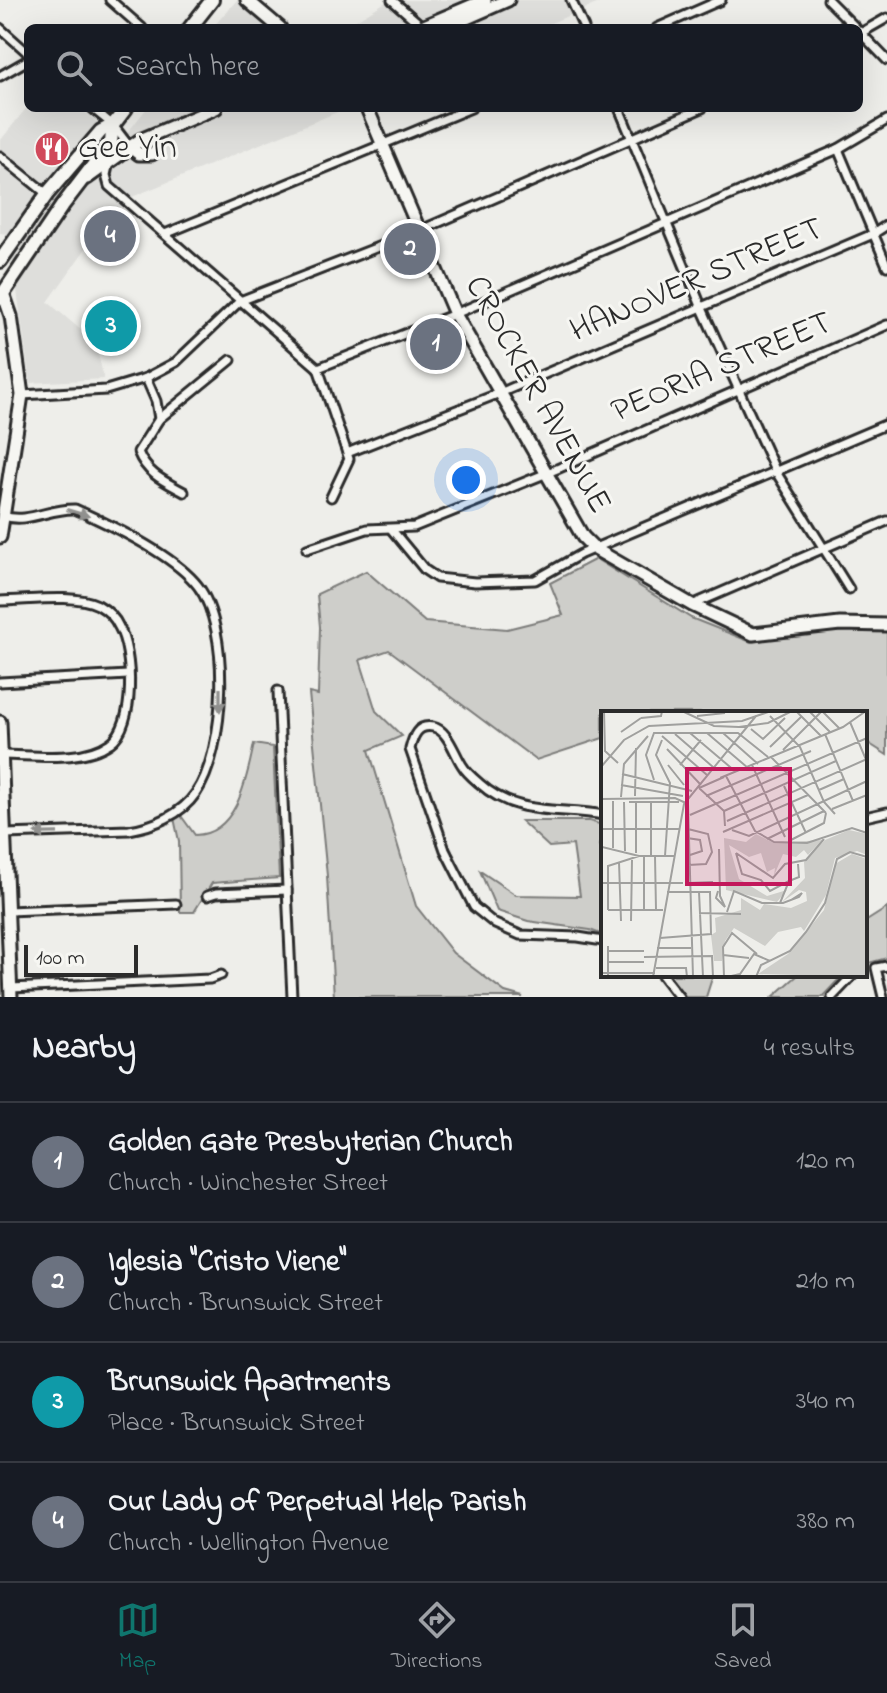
<!DOCTYPE html>
<html lang="en">
<head>
<meta charset="utf-8">
<style>
	:root { --surface:#171b24; --page:#20242c; --text:#f1f3f6; --muted:#9ea1a6; --line:#363941; --accent:#0f766e }
	body { margin:0; font-family:"Indie Flower",sans-serif; background:var(--page); color:var(--text) }
	.scale { position:absolute; left:24px; bottom:20px; width:114px; box-sizing:border-box; padding-left:8px; border:4px solid #2b2b2b; border-top:0; font-size:22px; line-height:28px; white-space:nowrap; color:#2b2b2b; -webkit-text-stroke:6px #f6f6f2; paint-order:stroke }
	.you { position:absolute; left:466px; top:480px; width:28px; height:28px; margin:-20px; border:6px solid #fff; border-radius:50%; background:#1a73e8; box-shadow:0 0 0 12px #1a73e833 }
	.badge { display:grid; place-items:center; width:52px; height:52px; border-radius:50%; background:var(--accent); color:#fff; font-size:26px; font-weight:700 }
	.pin { position:absolute; translate:-50% -50%; border:4px solid #fff; box-shadow:0 2px 8px #0006 }
	.list { margin:0; padding:0; list-style:none }
	h2 { display:flex; justify-content:space-between; align-items:center; height:104px; margin:0; padding:0 32px; font-size:34px }
	h2 small { font-size:26px; font-weight:400; color:var(--muted) }
	.list li { display:grid; grid-template-columns:52px 1fr auto; gap:24px; align-items:center; box-sizing:border-box; height:120px; padding:0 32px; border-top:2px solid var(--line) }
	.list b { display:block; font-size:30px; white-space:nowrap }
	.list p { margin:0; font-size:26px; white-space:nowrap; color:var(--muted) }
	.list em { font-size:26px; font-style:normal; color:var(--muted) }
	.icon { flex:none; width:44px; height:44px; fill:none; stroke:currentColor; stroke-width:2; stroke-linecap:round; stroke-linejoin:round }
	.map { position:relative; flex:none; width:887px; height:997px; overflow:hidden }
	.search { position:absolute; background:var(--surface); box-shadow:0 8px 32px #0002; left:24px; right:24px; top:24px; height:88px; display:flex; align-items:center; gap:20px; box-sizing:border-box; padding:0 28px; border-radius:12px; color:var(--muted); font-size:30px }
	.sheet { height:584px; background:var(--surface) }
	nav { display:flex; justify-content:space-around; align-items:center; box-sizing:border-box; height:112px; border-top:2px solid var(--line); background:var(--surface); font-size:22px; color:var(--muted) }
	nav a { display:grid; justify-items:center; gap:4px }
	nav .on { color:var(--accent) }
	.map>svg:first-child { display:block }
	.built { fill:#dededb }
	.green { fill:#cececa; stroke:#7c7c7a; stroke-width:2 }
	.lines { fill:none; stroke-linecap:round; stroke-linejoin:round }
	.street-casing { stroke:#2b2b2b; stroke-width:13 }
	.secondary-casing { stroke:#2b2b2b; stroke-width:17 }
	.primary-casing { stroke:#2b2b2b; stroke-width:18 }
	.street { stroke:#f6f6f2; stroke-width:7 }
	.secondary { stroke:#f6f6f2; stroke-width:11 }
	.primary { stroke:#f6f6f2; stroke-width:12 }
	.oneway { fill:#90908e }
	.labels { text-anchor:middle; dominant-baseline:central; stroke-width:6; stroke-linejoin:round; paint-order:stroke }
	.poi-label { font-size:34px; fill:#2b2b2b; stroke:#f6f6f2; text-anchor:start }
	.street-label { font-size:34px; fill:#2b2b2b; stroke:#f6f6f2 }
	.inset-road { fill:none; stroke:#a0a09e; stroke-width:2 }
	.view { fill:#c2185b; fill-opacity:0.15; stroke:#c2185b; stroke-width:4 }
	.inset-edge { fill:none; stroke:#2b2b2b; stroke-width:4 }
</style>
</head>
<body>
<div class="map">
<svg width="887" height="997" viewBox="0 0 887 997">
	<rect width="100%" height="100%" fill="#eeeeea"/>
	<filter id="ink" filterUnits="userSpaceOnUse"><feTurbulence type="fractalNoise" baseFrequency=".0125" numOctaves="2"/><feDisplacementMap in="SourceGraphic" scale="16" xChannelSelector="R" yChannelSelector="G"/><feConvolveMatrix kernelMatrix="1 2 1 2 8 2 1 2 1" color-interpolation-filters="sRGB"/></filter>
	<g filter="url(#ink)">
		<!-- built -->
		<g class="built">
			<path d="M237,0h1l35,28h-61z"/>
			<path d="M389,0h217l-67,28h-196z"/>
			<path d="M28,106l53,2 39,34 27,-34h200l-215,89 -13,11 -28,33 -43,61 47,40 9,37 -74,4 -21,-149 -9,-1v-92z"/>
		</g>
		<!-- green -->
		<g class="green">
			<path d="M596,559l95,59 60,24 55,-9 62,-3 19,2v123l-22,-14v-28h-262v25l-67,22 -147,-110 -29,10 16,51 26,25 -33,14 47,156 37,47 52,39 18,5h-189l-7,-121 -18,-183 9,2 2,-68 -3,-33 49,-23 59,51 82,7 56,-14 -13,-32z"/>
			<path d="M254,744l19,3 6,131 -67,5 -18,29h-14l-1,-71 -5,-23 5,-5 16,22c43,-1 52,-59 59,-91z"/>
			<path d="M521,821h68l14,4v11l-4,9 4,3v87l-13,-5 -62,-9 -31,-10 -17,-40 36,24 64,1 -7,-51 -24,2z"/>
			<path d="M887,908v50l-22,6v-42z"/>
			<path d="M669,975h44l-7,22h-20z"/>
			<path d="M798,975h45l-21,22h-49z"/>
		</g>
		<g class="lines">
			<defs>
				<g id="street">
					<path d="M110,0l32,28"/>
					<path d="M392,0l31,27"/>
					<path d="M571,0l13,28"/>
					<path d="M828,0l28,28"/>
					<path d="M0,28l28,25"/>
					<path d="M657,28l64,-28"/>
					<path d="M859,31l28,29"/>
					<path d="M859,34l28,-16"/>
					<path d="M0,76l28,-16"/>
					<path d="M92,108l21,17 16,21"/>
					<path d="M619,108l82,198 75,166 73,117"/>
					<path d="M838,149l49,117"/>
					<path d="M0,156l47,38"/>
					<path d="M109,162l-3,13 3,11 209,182 31,91 -18,38"/>
					<path d="M165,234l306,-126"/>
					<path d="M318,368l137,-54 383,-165 49,-29"/>
					<path d="M146,378l10,23 3,18 -21,33c9,22 26,29 46,40"/>
					<path d="M22,395l84,-5 40,-12 30,-16 64,-61 179,-70 283,-123"/>
					<path d="M159,419l72,-59"/>
					<path d="M347,453l153,-60 373,-159 14,-9"/>
					<path d="M3,516c26,8 46,-8 72,-7 36,16 99,46 123,77 33,43 28,163 -2,207 -15,22 -42,33 -67,37l-124,4"/>
					<path d="M392,530l33,40 12,8 38,4 60,-2 46,-26 306,-130"/>
					<path d="M307,549l60,-20 47,-2 143,-58 330,-144"/>
					<path d="M0,601c27,0 74,-8 98,4 9,5 17,13 21,22 14,24 17,99 -9,116 -28,20 -76,12 -109,12"/>
					<path d="M692,605l195,-84"/>
					<path d="M0,682l128,-7"/>
					<path d="M278,691l14,306"/>
					<path d="M603,815c-45,-8 -87,2 -124,-32 -6,-5 -13,-11 -17,-18 -8,-12 -14,-35 -29,-38 -16,-3 -20,10 -23,22l35,101 29,57 21,17 25,11 58,2 25,4"/>
					<path d="M865,817l22,-5"/>
					<path d="M207,896l9,-3 71,-3"/>
					<path d="M8,911l168,-7"/>
					<path d="M662,975l17,22"/>
					<path d="M11,988l199,-9 11,-4"/>
					<path d="M832,997l21,-22"/>
					<path d="M883,997l-7,-29 11,-2"/>
				</g>
				<g id="secondary">
					<path d="M247,0l33,28"/>
					<path d="M419,28l66,-28"/>
					<path d="M444,28l64,-28"/>
					<path d="M367,108l88,206 128,223 12,12 97,56 61,29 87,-10 47,1"/>
					<path d="M129,146l10,8h13"/>
					<path d="M87,178l53,-38 76,-32"/>
					<path d="M0,537l22,-142 -11,-79 -8,-23"/>
					<path d="M0,722l11,275"/>
				</g>
				<g id="primary">
					<path d="M190,28l22,-28"/>
					<path d="M0,261l47,-67 54,-63 12,-6 13,-17"/>
					<path d="M0,298l62,-92 49,-64 2,-17"/>
				</g>
			</defs>
			<!-- street casing -->
			<use href="#street" class="street-casing"/>
			<!-- secondary casing -->
			<use href="#secondary" class="secondary-casing"/>
			<!-- primary casing -->
			<use href="#primary" class="primary-casing"/>
			<!-- street -->
			<use href="#street" class="street"/>
			<!-- secondary -->
			<use href="#secondary" class="secondary"/>
			<!-- primary -->
			<use href="#primary" class="primary"/>
		</g>
		<!-- one-way arrows -->
		<defs><path id="oneway-solid" d="M-6-.8H1V-3.2L6.5 0L1 3.2V.8H-6Z" transform="scale(2)"/></defs>
		<g class="oneway">
			<use href="#oneway-solid" transform="translate(78 513) rotate(17)"/>
			<use href="#oneway-solid" transform="translate(220 700) rotate(90)"/>
			<use href="#oneway-solid" transform="translate(46 833) rotate(179)"/>
		</g>
	</g>
	<!-- icons -->
	<defs>
		<symbol id="restaurant-disc" viewBox="-11 -11 22 22"><circle r="9.5" fill="#d1495b" stroke="#f6f6f2"/><path d="M-5-6h1v4h1v-4h1v4h1v-4h1v5L-1.5 .5V6h-2V.5L-5-1ZM5-6V6H3V1.5H1.5Q1.5-4 5-6Z" fill="#fff"/></symbol>
	</defs>
	<g fill-rule="evenodd">
		<use href="#restaurant-disc" x="32" y="129" width="40" height="40"/>
	</g>
	<g class="labels">
		<!-- poi labels -->
		<g class="poi-label">
			<text x="78" y="149">Gee Yin</text>
		</g>
		<!-- street labels -->
		<g class="street-label">
			<text transform="translate(697 281) rotate(-23)">HANOVER STREET</text>
			<text transform="translate(722 368) rotate(-23)">PEORIA STREET</text>
			<text transform="translate(537 395) rotate(61)">CROCKER AVENUE</text>
		</g>
	</g>
	<!-- overview -->
	<g transform="translate(601 711)">
		<rect width="266" height="266" fill="#eeeeea"/>
		<path d="M248,119l18,4v21l-10,-4 -22,7 -9,37 -22,36 -3,-4 -23,5 -13,14 -31,-18 -9,13 -3,20h-8l-3,-26 5,-3 -1,-14 26,-8v-12l19,12 4,-6 27,4 16,-7 -1,-9 -7,-2 -17,12 23,-24 -1,-16 7,-8 14,-14zM155,123l18,9 48,-3 -14,15 -4,-5 -8,7 -13,-3 -9,22 1,-8 -8,4 -6,-19 -12,4 -20,-12 10,34 28,17 20,-6 -10,12 -51,-12 -2,-52 22,4zM251,143l15,5v118l-109,-3 30,-20 36,-44 11,-46z" fill="#cececa"/>
		<path class="inset-road" d="M3,0l1,40 13,12M81,0l32,15 25,1 29,-4 24,-12M195,0l25,25M208,0l21,21M221,0l17,17M96,5l28,-3M169,5l30,31 24,55 11,12M40,7l20,-2 1,-5M249,11l17,40M150,18l12,10 22,-21M20,21l20,-14M89,22l46,39M106,22l41,35M122,22l35,31M74,23l38,33M224,23l28,67M61,25l45,39M61,29l-6,15 14,28 -5,73M169,36l31,-30M66,38l34,36M182,39l39,-39M170,46l55,56M67,54l16,20M79,54l21,-25M151,54l33,72M0,56l23,-27 25,-14 93,-5 29,-10M21,63l70,17M125,65l29,55 19,11 33,1 45,-15 15,5M119,67l123,-51 23,-16M53,69l-8,-25 8,-22h84l30,24M20,74l62,11M183,75l22,47M98,77l25,23 1,15M98,77l25,-11M218,79l25,-11M34,85l1,-48M105,85l105,-45M20,86l3,-33 24,-28M0,88l74,-1 13,6 5,173M0,90l1,46 37,9h35M23,91l1,49M28,91h50M50,91v54M231,98l35,-14M123,100l112,-50M89,104l177,-77M126,110l140,-62M1,118h77M131,119l17,6 118,-55M122,121l85,-37M166,128l57,-28M188,130l35,-18 2,-10M12,137v-47M35,142v-51M135,142l37,25 12,-14 21,-4 18,-21M135,142l6,21 19,6 9,11 19,-10M43,145v54M54,145l1,54M86,145l15,-5 -2,-11 -13,-2M18,151l2,59M87,154l18,-1 6,-12 -4,-18 -20,-5M0,172h82M88,172l24,-1M117,180l-2,7 9,9 -5,-11 -1,-47M66,181h44M98,181l4,85M179,192l9,-22 10,-4 -1,-13M7,199v-44l31,-10M7,199h55M126,201l7,-21 28,12h21l16,-6 3,-4 -11,7M98,202l42,1M30,210l1,-61M59,227l51,-4 -1,-42M7,235v31M56,237h34M7,240h36M122,244l26,3M43,246l68,-1 1,21M7,251h36M55,257h30l1,9M0,262h54M52,266l31,-173 72,-88M123,266l-1,-30 9,-14 25,21M126,266l13,-3 14,-20 16,7M155,266l5,-12 29,-14 16,-19 19,-29 12,-44 13,-7 17,5"/>
		<path class="view" d="M86,58h103v115h-103z"/>
		<rect width="266" height="266" class="inset-edge"/>
	</g>
</svg>
<div class="scale">100 m</div>
<div class="you"></div>
<div class="pin badge" style="left:436px;top:344px;background:#6b7280">1</div>
<div class="pin badge" style="left:410px;top:249px;background:#6b7280">2</div>
<div class="pin badge" style="left:111px;top:326px;background:#0f9aa8">3</div>
<div class="pin badge" style="left:110px;top:236px;background:#6b7280">4</div>
<div class="search"><svg class="icon" aria-label="search" viewBox="0 0 24 24"><circle cx="10" cy="10" r="6"/><path d="M15 15l6 6"/></svg>Search here</div>
</div>
<section class="sheet">
<h2>Nearby<small>4 results</small></h2>
<ul class="list">
<li><span class="badge" style="background:#6b7280">1</span><div><b>Golden Gate Presbyterian Church</b><p>Church · Winchester Street</p></div><em>120 m</em></li>
<li><span class="badge" style="background:#6b7280">2</span><div><b>Iglesia &quot;Cristo Viene&quot;</b><p>Church · Brunswick Street</p></div><em>210 m</em></li>
<li><span class="badge" style="background:#0f9aa8">3</span><div><b>Brunswick Apartments</b><p>Place · Brunswick Street</p></div><em>340 m</em></li>
<li><span class="badge" style="background:#6b7280">4</span><div><b>Our Lady of Perpetual Help Parish</b><p>Church · Wellington Avenue</p></div><em>380 m</em></li>
</ul>
</section>
<nav>
<a class="on"><svg class="icon" aria-label="map" viewBox="0 0 24 24"><path d="M3 6l6-2 6 2 6-2v14l-6 2-6-2-6 2zM9 4v14M15 6v14"/></svg>Map</a>
<a><svg class="icon" aria-label="directions" viewBox="0 0 24 24"><path d="M12 3l9 9-9 9-9-9zM9 14v-3h6M13 9l2 2-2 2"/></svg>Directions</a>
<a><svg class="icon" aria-label="saved" viewBox="0 0 24 24"><path d="M7 4h10v16l-5-4-5 4z"/></svg>Saved</a>
</nav>
</body>
</html>
